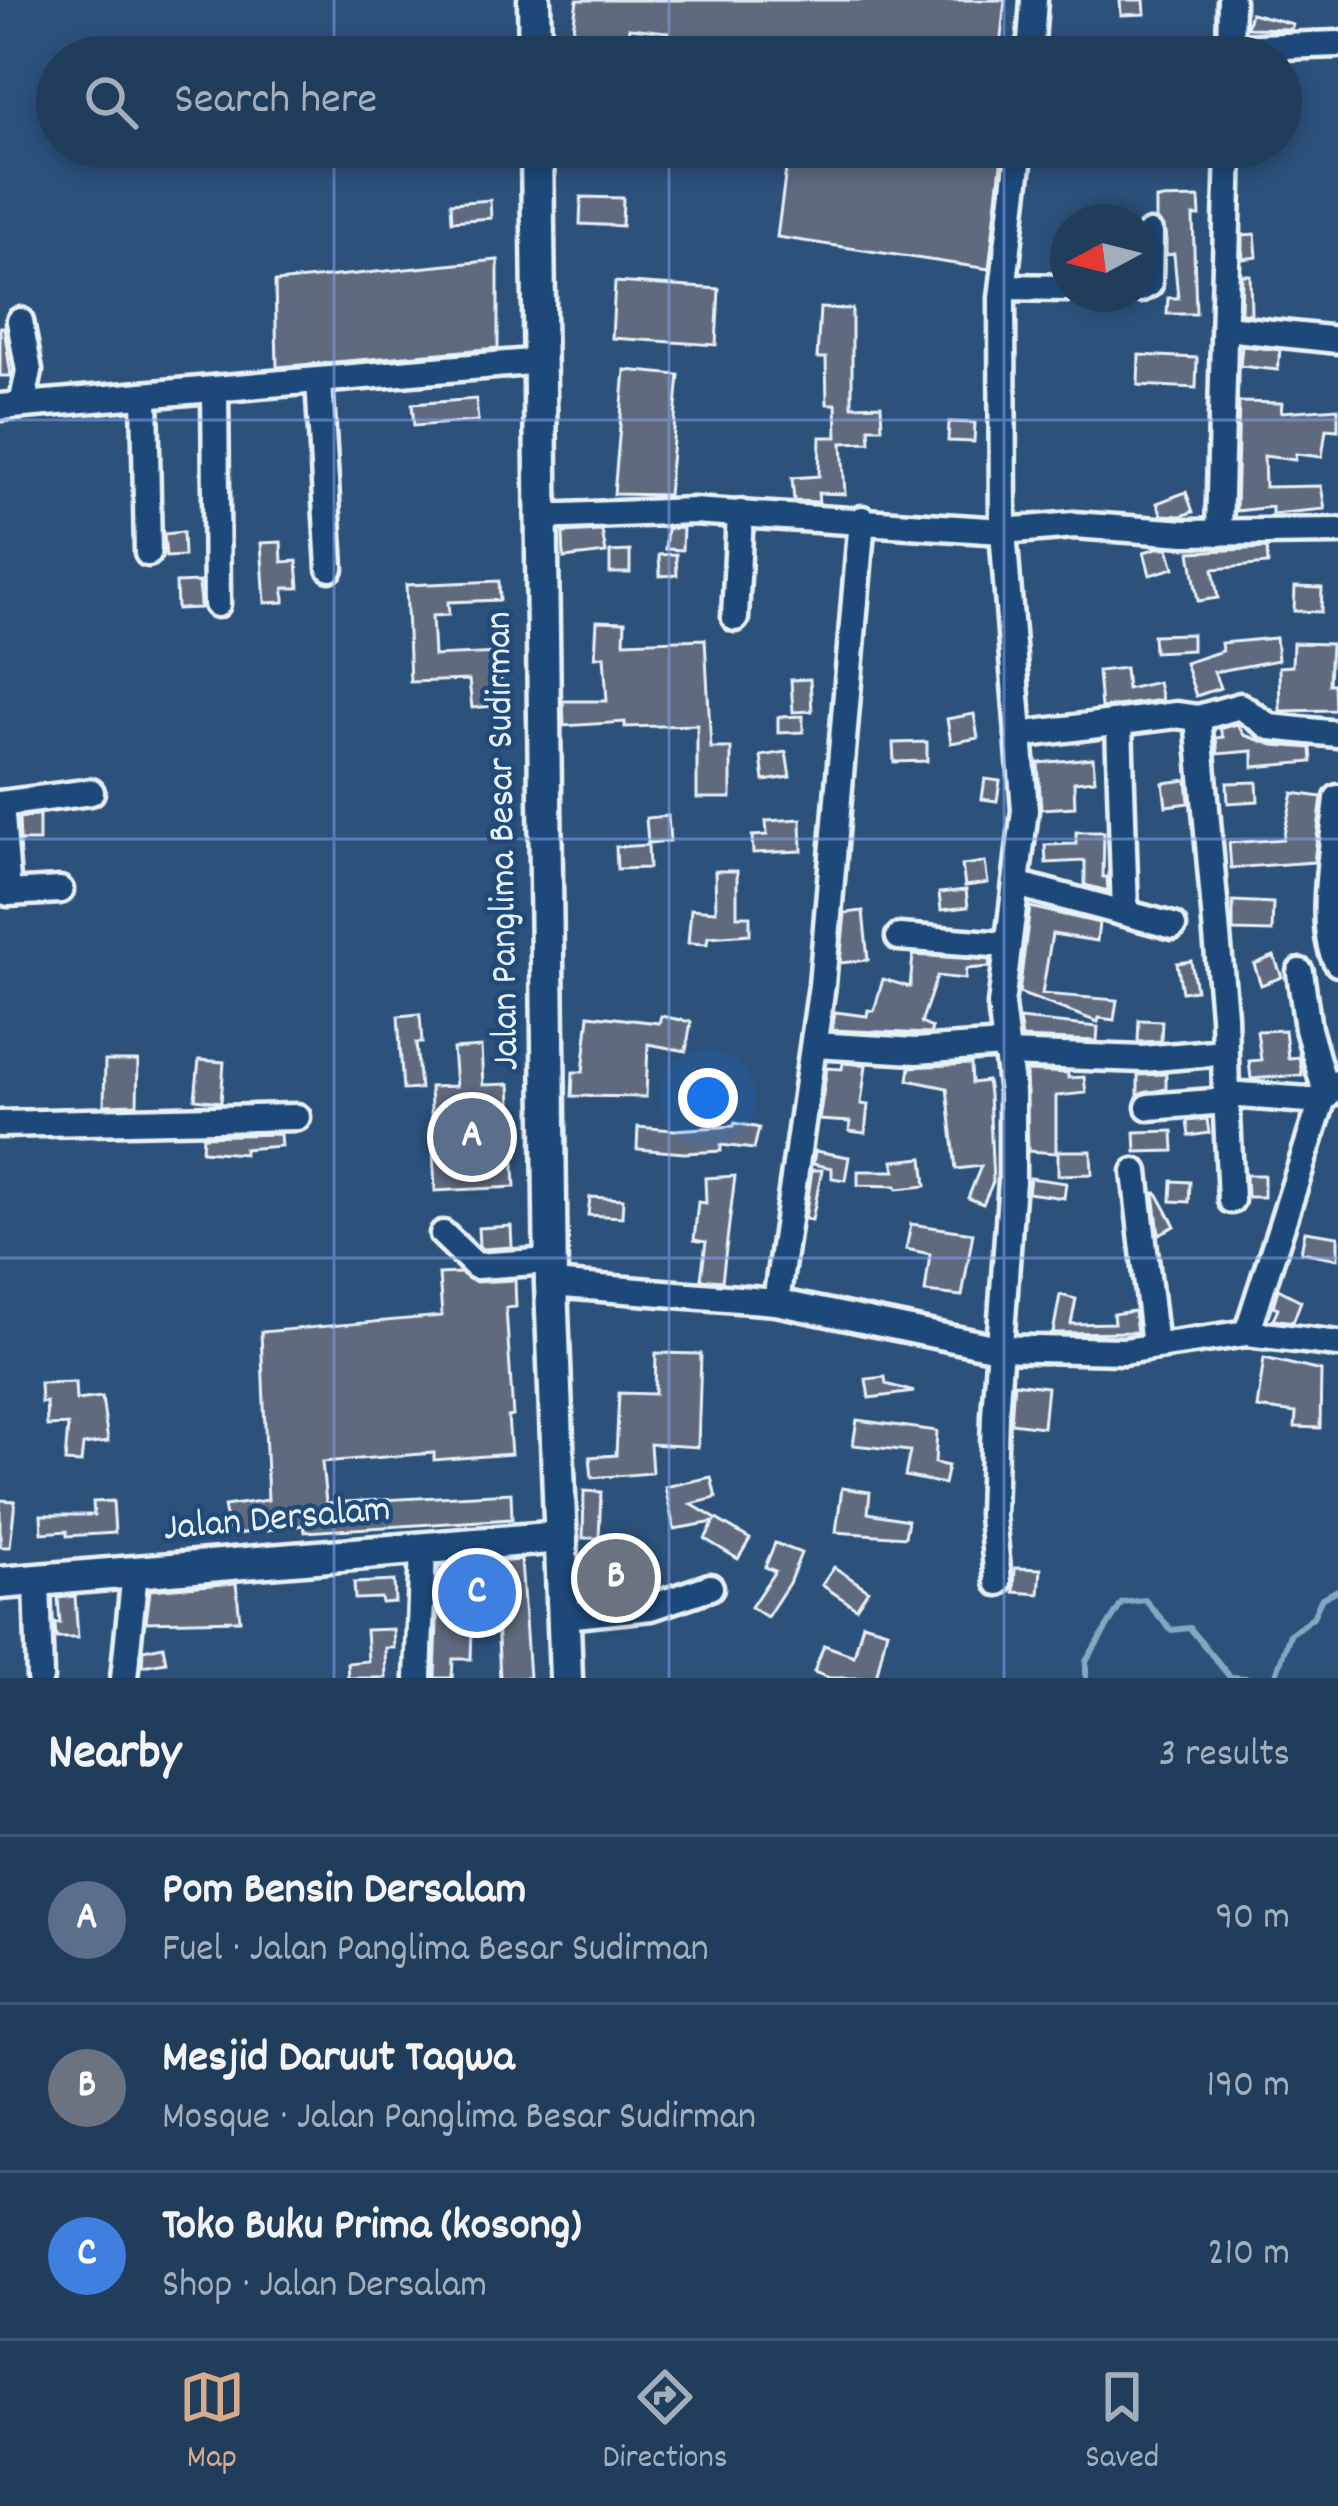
<!DOCTYPE html>
<html lang="en">
<head>
<meta charset="utf-8">
<style>
	:root { --surface:#213d5c; --page:#2d4865; --text:#f1f3f6; --muted:#a2aebb; --line:#3e5672; --accent:#d6ab8b }
	body { margin:0; font-family:Dekko,sans-serif; background:var(--page); color:var(--text) }
	.compass { position:absolute; left:1050px; top:204px; width:108px; height:108px; border-radius:50%; background:var(--surface); box-shadow:0 6px 18px #0003; rotate:263deg }
	.you { position:absolute; left:708px; top:1098px; width:42px; height:42px; margin:-30px; border:9px solid #fff; border-radius:50%; background:#1a73e8; box-shadow:0 0 0 18px #1a73e833 }
	.badge { display:grid; place-items:center; width:78px; height:78px; border-radius:50%; background:var(--accent); color:#fff; font-size:39px; font-weight:700 }
	.pin { position:absolute; translate:-50% -50%; border:6px solid #fff; box-shadow:0 3px 12px #0006 }
	.list { margin:0; padding:0; list-style:none }
	h2 { display:flex; justify-content:space-between; align-items:center; height:156px; margin:0; padding:0 48px; font-size:51px }
	h2 small { font-size:39px; font-weight:400; color:var(--muted) }
	.list li { display:grid; grid-template-columns:78px 1fr auto; gap:36px; align-items:center; box-sizing:border-box; height:168px; padding:0 48px; border-top:3px solid var(--line) }
	.list b { display:block; font-size:45px; white-space:nowrap }
	.list p { margin:0; font-size:39px; white-space:nowrap; color:var(--muted) }
	.list em { font-size:39px; font-style:normal; color:var(--muted) }
	.icon { flex:none; width:66px; height:66px; fill:none; stroke:currentColor; stroke-width:2; stroke-linecap:round; stroke-linejoin:round }
	.map { position:relative; flex:none; width:1338px; height:1678px; overflow:hidden }
	.search { position:absolute; background:var(--surface); box-shadow:0 6px 18px #0003; left:36px; right:36px; top:36px; height:132px; display:flex; align-items:center; gap:30px; box-sizing:border-box; padding:0 42px; border-radius:66px; color:var(--muted); font-size:45px }
	.sheet { height:660px; background:var(--surface) }
	nav { display:flex; justify-content:space-around; align-items:center; box-sizing:border-box; height:168px; border-top:3px solid var(--line); background:var(--surface); font-size:33px; color:var(--muted) }
	nav a { display:grid; justify-items:center; gap:6px }
	nav .on { color:var(--accent) }
	.map>svg:first-child { display:block }
	.lines { fill:none; stroke-linecap:round; stroke-linejoin:round }
	.stream { stroke:#84a8c1; stroke-width:6 }
	.building { fill:#5f6b7f; stroke:#e8f1f8; stroke-width:3 }
	.minor-casing { stroke:#e8f1f8; stroke-width:33 }
	.major-casing { stroke:#e8f1f8; stroke-width:39 }
	.minor { stroke:#1f4a7a; stroke-width:24 }
	.major { stroke:#1f4a7a; stroke-width:30 }
	.grid { fill:none; stroke:#82a0e8; stroke-width:3; stroke-opacity:0.55 }
	.labels { text-anchor:middle; dominant-baseline:central; stroke-width:9; stroke-linejoin:round; paint-order:stroke }
	.street-label { font-size:39px; fill:#e8f1f8; stroke:#1f4a7a }
</style>
</head>
<body>
<div class="map">
<svg width="1338" height="1678" viewBox="0 0 1338 1678">
	<rect width="100%" height="100%" fill="#2c517b"/>
	<filter id="ink" filterUnits="userSpaceOnUse"><feTurbulence type="fractalNoise" baseFrequency=".00833" numOctaves="2"/><feDisplacementMap in="SourceGraphic" scale="24" xChannelSelector="R" yChannelSelector="G"/><feConvolveMatrix kernelMatrix="1 2 1 2 8 2 1 2 1" color-interpolation-filters="sRGB"/></filter>
	<g filter="url(#ink)">
		<g class="lines">
			<!-- stream -->
			<g class="stream">
				<path d="M1086,1678v-17l36,-58 23,-3 26,30 19,-2 40,49 18,1"/>
				<path d="M1275,1678l15,-44 23,-17 9,-19 16,-8"/>
			</g>
		</g>
		<!-- building -->
		<g class="building">
			<path d="M577,0h428l-6,57h-97l-98,-11v11h-134l-2,-25 -39,-4 -2,15 -55,-7z"/>
			<path d="M1120,0h24l1,14 -24,1z"/>
			<path d="M1251,13l42,11 -2,5 -44,-1z"/>
			<path d="M1138,39l29,4 -2,14h-29z"/>
			<path d="M789,147h214l-14,122 -212,-32z"/>
			<path d="M1146,147h23l3,13 -22,4z"/>
			<path d="M581,197l42,1 -1,28 -42,-2z"/>
			<path d="M1199,198l1,18h-7l3,98h-29l1,-16h10l-4,-44 -8,1v-22l-10,-14v-20z"/>
			<path d="M490,200l1,18 -39,3 -1,-18z"/>
			<path d="M1255,234l2,23 -14,2v-24z"/>
			<path d="M498,260v88l-221,19 -2,-85z"/>
			<path d="M1242,275h8l1,39 -10,-1z"/>
			<path d="M615,282l104,7 -3,56 -104,-7z"/>
			<path d="M820,308l32,1v97l29,-1 1,23h-13l1,14 -28,1 3,51 -27,-1 1,9 -25,-1 -2,-23 27,-2 1,-39h17l-1,-33h-9l-1,-46h-9z"/>
			<path d="M0,327h4l7,49h-11z"/>
			<path d="M1242,346l38,4 -2,20 -38,-4z"/>
			<path d="M1139,355l58,3 -1,30 -58,-3z"/>
			<path d="M625,370l54,5 -11,120 -54,-1z"/>
			<path d="M476,399l2,22 -64,5 -2,-22z"/>
			<path d="M1239,402l43,1 -1,9 57,-4v22l-12,-1 -4,28 -26,-3 -1,6 -31,-4 1,31 56,-1 4,23 -53,5v-7l-36,4z"/>
			<path d="M949,422l26,1 -1,19 -26,-1z"/>
			<path d="M1186,492l7,20 -12,4 -19,-1 -5,-12z"/>
			<path d="M683,528l-1,22 -17,-1 2,-20z"/>
			<path d="M602,531l4,22 -42,5 -1,-25z"/>
			<path d="M183,532l1,24 -18,1 -2,-23z"/>
			<path d="M281,542l1,20 15,-1 2,27h-15v14l-19,1 -4,-60z"/>
			<path d="M1157,548h11l6,20 -24,7 -6,-23z"/>
			<path d="M1267,548l1,16 -55,5 5,29 -20,3 -8,-49z"/>
			<path d="M630,551v22h-20v-21z"/>
			<path d="M676,554l1,21 -17,1 -1,-21z"/>
			<path d="M499,581l1,19 -52,2 1,13 -17,1 2,40 66,-3 1,26h-9l3,27 -23,2 -3,-28 -59,2 -4,-97z"/>
			<path d="M199,582l1,26 -23,1 -1,-26z"/>
			<path d="M1295,587l27,1 -1,24 -27,-1z"/>
			<path d="M597,621l28,1 -1,20 81,-3 6,109h20v50h-34v-73l-72,2v-5l-61,4 -1,-25h44l-3,-45 -9,1z"/>
			<path d="M1192,634v16l-38,2 -1,-17z"/>
			<path d="M1276,638l2,22 -64,12 6,16 -24,8 -11,-33 37,-12 -1,-8z"/>
			<path d="M1293,643l38,1 -2,40h5l1,26 -55,1 -1,-44 13,-1z"/>
			<path d="M1125,668l2,21 31,-7 4,18 -61,8 -3,-37z"/>
			<path d="M810,679l2,32 -19,1 -2,-32z"/>
			<path d="M974,714l4,24 -27,5 -4,-24z"/>
			<path d="M803,716v16l-25,1v-16z"/>
			<path d="M1237,724l7,11 29,10 38,3 1,14 -59,5v-16l-35,3 -2,-16 7,-1 -3,-8z"/>
			<path d="M927,742v19l-33,1 -1,-19z"/>
			<path d="M786,752l4,25 -26,4 -3,-25z"/>
			<path d="M1093,758l2,22 -21,2 1,25 -34,2 -3,-46z"/>
			<path d="M985,779l15,2 -3,20 -15,-2z"/>
			<path d="M1187,780l2,23 -23,3 -3,-23z"/>
			<path d="M1257,782l1,19 -30,2 -1,-20z"/>
			<path d="M1293,793l29,4 -8,65 -83,6 -2,-25 54,-4z"/>
			<path d="M39,815v26h-19l-1,-23z"/>
			<path d="M668,816l2,25 -22,2 -2,-25z"/>
			<path d="M801,819l1,32 -49,2 -1,-17 15,-1 -1,-14z"/>
			<path d="M1076,832h28l-1,45h4l1,14 -23,-6v-24l-39,2 -1,-18 31,-1z"/>
			<path d="M648,845l1,23 -32,1 -1,-22z"/>
			<path d="M985,862l3,21 -23,3 -3,-21z"/>
			<path d="M715,871h22v45h13v18l-42,3 -1,7 -19,-1 3,-34 25,2z"/>
			<path d="M966,890l2,17 -27,3 -2,-17z"/>
			<path d="M1233,901l40,2 -1,29 -39,-1z"/>
			<path d="M1030,907l69,16 -2,18 -45,-7 -10,60 75,6 -3,20 -15,-2 -1,4 -79,-29z"/>
			<path d="M863,911l5,49 -28,3 5,-50z"/>
			<path d="M913,955l77,5 -1,7 -23,2 -1,10 -28,-3 -16,47 11,5 -2,6 -98,-4 3,-18 32,4 1,-6 6,1 9,-32 27,8z"/>
			<path d="M1274,956l8,21 -21,8 -7,-21z"/>
			<path d="M1191,961l5,29 -14,2 -5,-29z"/>
			<path d="M420,1014l2,29h-6l4,46 -17,1 -5,-74z"/>
			<path d="M589,1015l70,8 2,-7 30,6 -5,29 -38,-7 -2,53 -74,-1 1,-24h10z"/>
			<path d="M1019,1019l79,8 -1,14 -75,-3z"/>
			<path d="M1139,1020l23,1 -1,20 -23,1z"/>
			<path d="M1285,1030l3,28 11,-1 3,18 -51,4 -2,-18 12,-1 -4,-29z"/>
			<path d="M481,1047l2,38 27,-1 5,103 -80,4 -5,-104 26,-1 -3,-37z"/>
			<path d="M199,1060l25,2 -3,40 -26,-3z"/>
			<path d="M105,1061h33l-1,43 -33,1z"/>
			<path d="M843,1063l23,2 -5,39 7,1 -3,28 -16,-2 1,-9 -31,-2 8,-52 15,1z"/>
			<path d="M971,1064l1,19 15,-2 2,13 4,88 -10,22 -15,-6 13,-32 -25,3 -9,-81 -39,-8 2,-13z"/>
			<path d="M1026,1071l42,2v5l16,-1 2,16 -30,3v57l-28,-2z"/>
			<path d="M1166,1074v15l-28,6v-20z"/>
			<path d="M1207,1119l2,14 -20,3 -2,-15z"/>
			<path d="M735,1123l24,5 -5,21 -33,-4v6l-37,2 -47,-4 1,-22 36,3 60,-4z"/>
			<path d="M1173,1131l1,20 -38,1 -1,-20z"/>
			<path d="M280,1134l1,12 -37,3v5l-42,-3 1,-15z"/>
			<path d="M815,1151l34,6 -4,23 -13,-2v-10l-19,-4z"/>
			<path d="M1058,1151h33l1,23 -34,1z"/>
			<path d="M923,1158l3,28 -29,3 -1,-3 -38,-1v-14h37l-2,-10z"/>
			<path d="M812,1170h10l-10,50 -7,-1z"/>
			<path d="M1246,1175h18v22h-17z"/>
			<path d="M735,1176l-13,105 -21,-2 5,-37 -12,-2 4,-38 8,1 -1,-25z"/>
			<path d="M1030,1178l36,5 -2,15 -36,-5z"/>
			<path d="M1172,1181l18,1 -1,20 -18,-1z"/>
			<path d="M1154,1193h3l18,33 -16,8z"/>
			<path d="M590,1197l33,2 -1,18 -34,-2z"/>
			<path d="M911,1224l62,9 -11,63 -37,-4 5,-38 -24,-5z"/>
			<path d="M511,1226l1,21 -30,2 -3,-3 -1,-18z"/>
			<path d="M1305,1231l33,5v23l-37,-7z"/>
			<path d="M460,1273l16,9 39,-2 1,27 -10,1 7,108 -5,1 3,37 -77,6v-7l-112,9 4,41 185,-10 1,26 -207,13 -1,-7 -75,10 -5,-29 44,-6 -7,-168 181,-16 -3,-42z"/>
			<path d="M1278,1289l23,12 -8,21 -20,-3 5,-11 -5,-2z"/>
			<path d="M1060,1295l16,4 -5,25 43,-1 -1,-9 21,-3 3,21 -84,1z"/>
			<path d="M656,1353l45,1 -3,93 -48,-3 2,29 -60,5 -2,-21 26,-2 3,-62 36,1z"/>
			<path d="M1264,1358l57,13 -1,57 -25,-1 1,-14 -39,-5z"/>
			<path d="M885,1377l1,7 28,8 -45,6 -3,-19z"/>
			<path d="M75,1382l1,18 26,-3 6,45 -25,3 -2,18 -16,-1 3,-37 -21,1 -1,-24 -5,1 -1,-20z"/>
			<path d="M1014,1383l33,4 -4,40 -32,-4z"/>
			<path d="M857,1420l80,11 -2,32 13,3 -4,18 -39,-8 5,-25 -57,-6z"/>
			<path d="M711,1477l5,21 -25,6 59,35 -12,20 -33,-20 9,-17 -40,7 -9,-42z"/>
			<path d="M842,1488l28,4 -2,21 40,7 -3,17 -69,-5z"/>
			<path d="M584,1491l17,1 -2,46h-16z"/>
			<path d="M0,1500l15,1 -5,46h-10z"/>
			<path d="M113,1501l2,32 -48,3v-5l-25,2 -1,-18h53l-1,-13z"/>
			<path d="M775,1543l26,10 -12,30 -22,34 -16,-10 24,-36 -10,-4z"/>
			<path d="M521,1560l8,118h-29l-6,-116z"/>
			<path d="M474,1564l-3,95h-18l-1,19h-17l4,-111z"/>
			<path d="M834,1567l34,23 -12,18 -34,-23z"/>
			<path d="M1015,1568l26,1 -2,25 -25,-2z"/>
			<path d="M394,1581l1,21 -13,1 -1,-5 -26,1 -1,-16z"/>
			<path d="M236,1583l4,37 -94,2 4,-32z"/>
			<path d="M75,1596l3,42h-22l-1,-15h5l-2,-25z"/>
			<path d="M863,1623l24,7 -11,48h-47l-15,-6 10,-27 30,11z"/>
			<path d="M393,1629l1,19h-9l1,30h-38l-1,-15 21,-2 -2,-31z"/>
			<path d="M163,1646l3,16 -24,4 1,-16z"/>
		</g>
		<g class="lines">
			<defs>
				<g id="minor">
					<path d="M1231,48l107,-4"/>
					<path d="M1030,57l4,-57"/>
					<path d="M1230,57l1,-57"/>
					<path d="M1004,287l64,1"/>
					<path d="M1140,289l9,-5 1,-50"/>
					<path d="M20,321l9,50 -7,34"/>
					<path d="M1226,328l112,12"/>
					<path d="M319,380l11,188"/>
					<path d="M215,389l2,215"/>
					<path d="M145,395l3,158"/>
					<path d="M0,407l542,-46"/>
					<path d="M539,517l154,-6 310,20 71,-6 111,8 153,-2"/>
					<path d="M1219,533l10,-386"/>
					<path d="M735,618l5,-105"/>
					<path d="M1198,718l42,-12 30,21 68,7"/>
					<path d="M1119,724l6,188"/>
					<path d="M1019,735l157,-20 22,3 26,297 2,79 96,7"/>
					<path d="M1338,798c-3,37 -22,137 0,165"/>
					<path d="M0,804l91,-12"/>
					<path d="M1,804l7,89 52,-3"/>
					<path d="M1016,884l157,42"/>
					<path d="M899,937l107,8"/>
					<path d="M1300,972l8,57 19,67"/>
					<path d="M814,1045l102,6 88,-6"/>
					<path d="M1006,1054l137,5 81,-7"/>
					<path d="M1226,1094l5,106"/>
					<path d="M1149,1107l77,-6"/>
					<path d="M0,1124l297,-7"/>
					<path d="M1135,1172l20,174"/>
					<path d="M443,1234l33,32 75,-5"/>
					<path d="M551,1284l225,18 221,46 127,3 123,-18 75,-232 16,-18"/>
					<path d="M776,1302l46,-317 40,-466"/>
					<path d="M1247,1333l91,11"/>
					<path d="M37,1580l3,98"/>
					<path d="M998,1582l-6,-67 3,-100 17,-234v-88l-11,-88 24,-195 -22,-279 -1,-233 18,-151"/>
					<path d="M565,1616l86,-9 59,-20"/>
					<path d="M124,1678l11,-106"/>
					<path d="M418,1678l5,-130"/>
				</g>
				<g id="major">
					<path d="M534,0l1,57"/>
					<path d="M537,147l14,1137 15,394"/>
					<path d="M0,1583l561,-46"/>
				</g>
			</defs>
			<!-- minor casing -->
			<use href="#minor" class="minor-casing"/>
			<!-- major casing -->
			<use href="#major" class="major-casing"/>
			<!-- minor -->
			<use href="#minor" class="minor"/>
			<!-- major -->
			<use href="#major" class="major"/>
		</g>
	</g>
	<!-- grid -->
	<path class="grid" d="M334,0v57M669,0v57M1004,0v57M334,147v1531M669,147v1531M1004,147v1531M0,420h1338M0,839h1338M0,1258h1338"/>
	<g class="labels">
		<!-- street labels -->
		<g class="street-label">
			<text transform="translate(505 841) rotate(-91)">Jalan Panglima Besar Sudirman</text>
			<text transform="translate(277 1521) rotate(-5)">Jalan Dersalam</text>
		</g>
	</g>
</svg>
<svg class="compass" viewBox="-18 -18 36 36"><path d="M0-13l5 13h-10z" fill="#e53935"/><path d="M0 13l5-13h-10z" fill="#a2aebb"/></svg>
<div class="you"></div>
<div class="pin badge" style="left:472px;top:1137px;background:#5c6f8a">A</div>
<div class="pin badge" style="left:616px;top:1578px;background:#6b7280">B</div>
<div class="pin badge" style="left:477px;top:1593px;background:#3f7fe0">C</div>
<div class="search"><svg class="icon" aria-label="search" viewBox="0 0 24 24"><circle cx="10" cy="10" r="6"/><path d="M15 15l6 6"/></svg>Search here</div>
</div>
<section class="sheet">
<h2>Nearby<small>3 results</small></h2>
<ul class="list">
<li><span class="badge" style="background:#5c6f8a">A</span><div><b>Pom Bensin Dersalam</b><p>Fuel · Jalan Panglima Besar Sudirman</p></div><em>90 m</em></li>
<li><span class="badge" style="background:#6b7280">B</span><div><b>Mesjid Daruut Taqwa</b><p>Mosque · Jalan Panglima Besar Sudirman</p></div><em>190 m</em></li>
<li><span class="badge" style="background:#3f7fe0">C</span><div><b>Toko Buku Prima (kosong)</b><p>Shop · Jalan Dersalam</p></div><em>210 m</em></li>
</ul>
</section>
<nav>
<a class="on"><svg class="icon" aria-label="map" viewBox="0 0 24 24"><path d="M3 6l6-2 6 2 6-2v14l-6 2-6-2-6 2zM9 4v14M15 6v14"/></svg>Map</a>
<a><svg class="icon" aria-label="directions" viewBox="0 0 24 24"><path d="M12 3l9 9-9 9-9-9zM9 14v-3h6M13 9l2 2-2 2"/></svg>Directions</a>
<a><svg class="icon" aria-label="saved" viewBox="0 0 24 24"><path d="M7 4h10v16l-5-4-5 4z"/></svg>Saved</a>
</nav>
</body>
</html>
